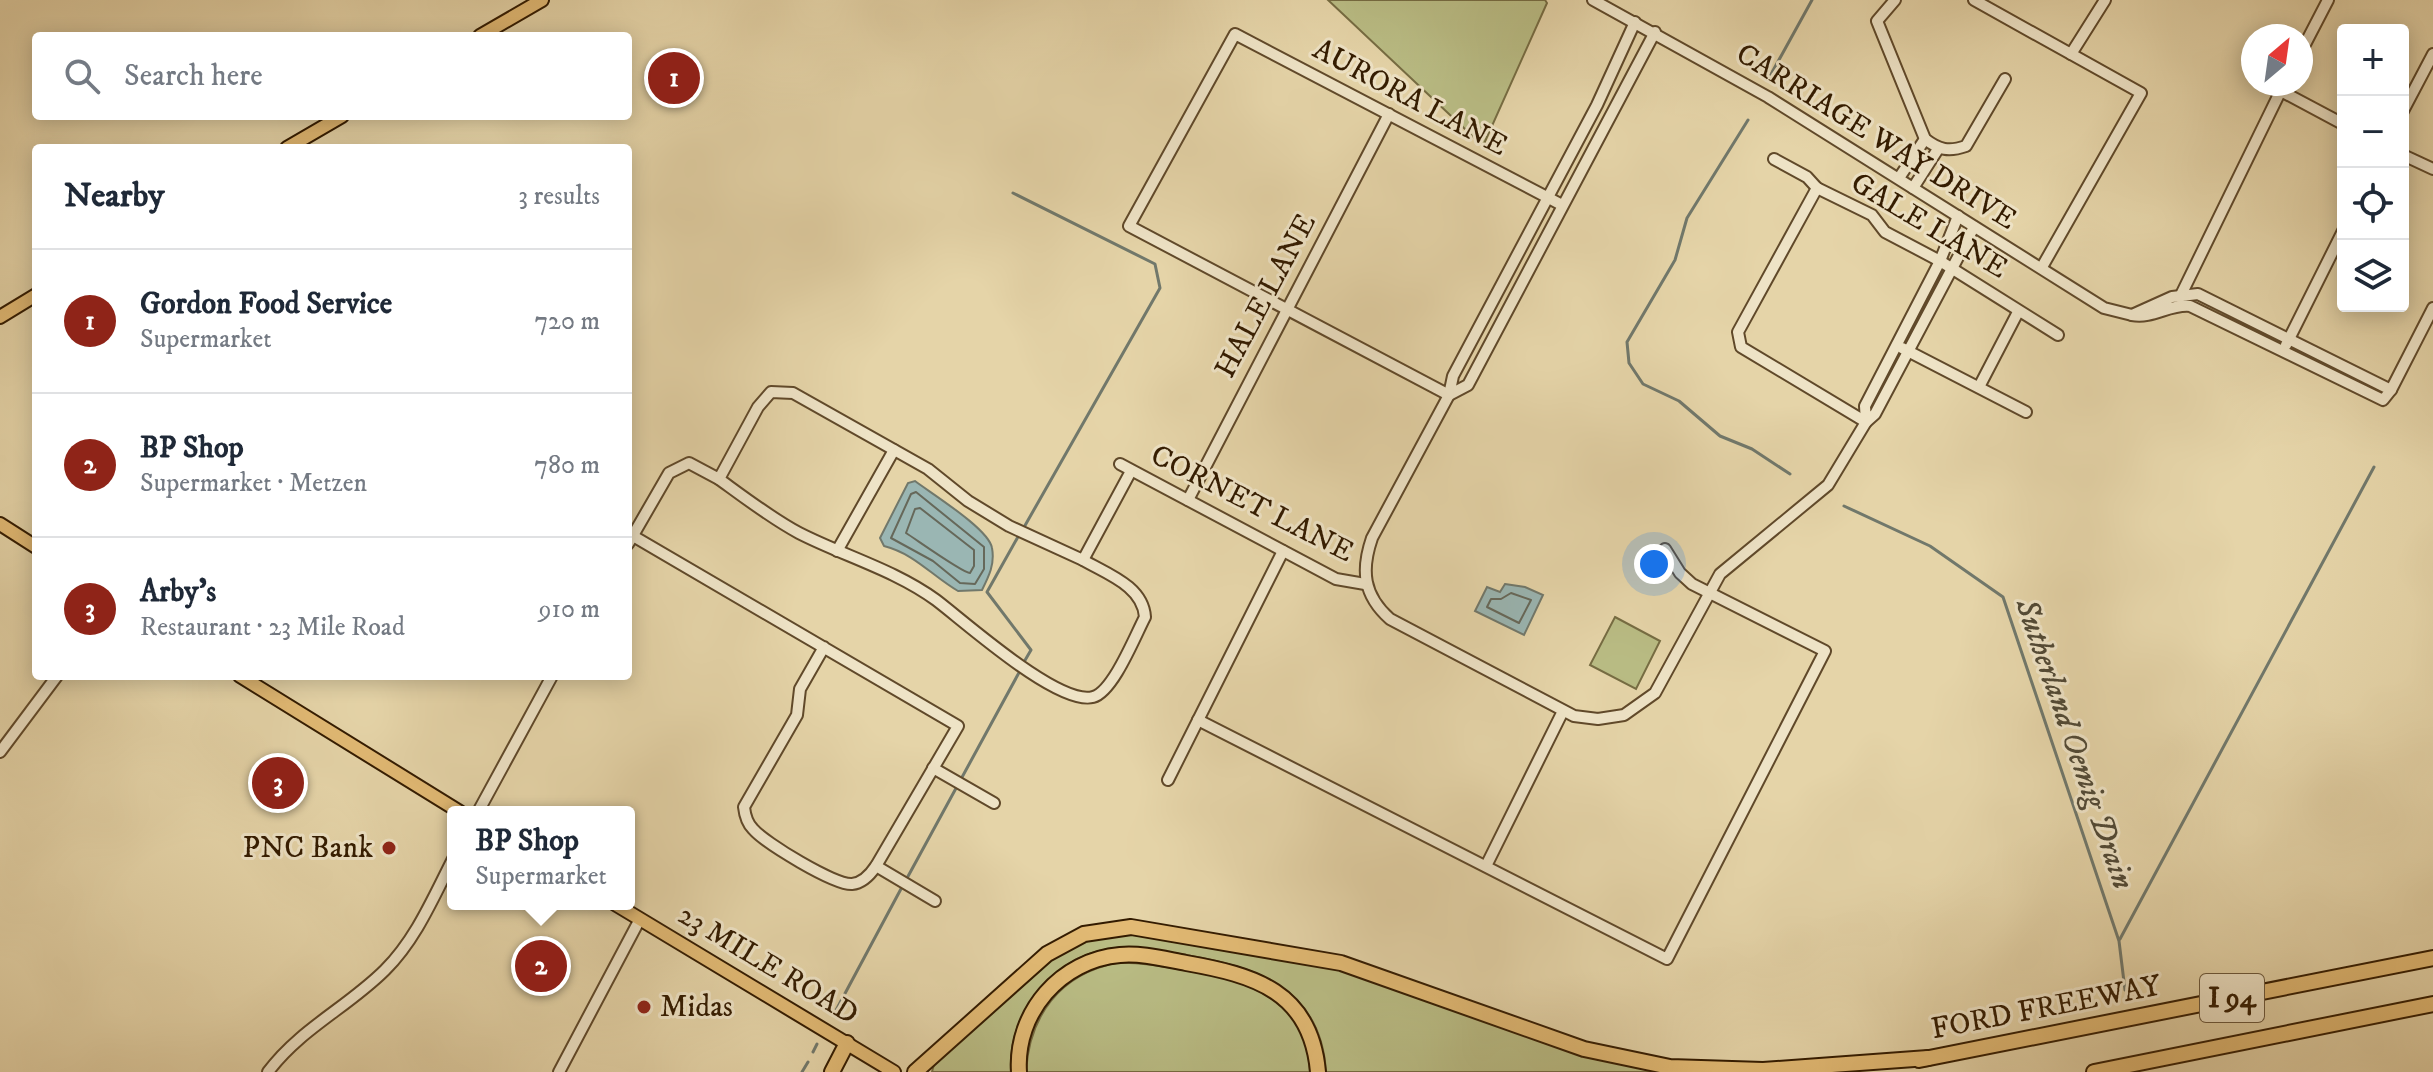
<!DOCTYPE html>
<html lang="en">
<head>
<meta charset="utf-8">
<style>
	:root { --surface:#fff; --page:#f6f6f7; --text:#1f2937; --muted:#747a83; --line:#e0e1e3; --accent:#8f2418 }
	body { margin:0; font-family:"IM FELL DW Pica",serif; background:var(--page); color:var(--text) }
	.controls { position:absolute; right:24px; top:24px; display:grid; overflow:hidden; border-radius:8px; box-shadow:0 4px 20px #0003 }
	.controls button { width:72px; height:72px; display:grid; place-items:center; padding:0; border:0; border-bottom:2px solid var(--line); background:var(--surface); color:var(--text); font:40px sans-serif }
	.compass { position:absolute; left:2241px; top:24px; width:72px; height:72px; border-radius:50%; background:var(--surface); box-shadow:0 4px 20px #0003; rotate:29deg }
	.you { position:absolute; left:1654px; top:564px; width:28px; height:28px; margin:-20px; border:6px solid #fff; border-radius:50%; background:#1a73e8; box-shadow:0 0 0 12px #1a73e833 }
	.badge { display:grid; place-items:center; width:52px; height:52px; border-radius:50%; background:var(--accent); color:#fff; font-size:26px; font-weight:700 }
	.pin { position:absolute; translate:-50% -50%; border:4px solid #fff; box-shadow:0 2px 8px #0006 }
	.popup { position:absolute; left:447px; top:806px; width:188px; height:104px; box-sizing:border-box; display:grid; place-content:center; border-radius:8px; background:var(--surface); filter:drop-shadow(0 2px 6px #0005); font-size:26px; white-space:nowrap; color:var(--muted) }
	.popup b { font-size:30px; color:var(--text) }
	.popup::after { content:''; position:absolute; left:50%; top:100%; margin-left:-16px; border:16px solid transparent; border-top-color:var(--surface) }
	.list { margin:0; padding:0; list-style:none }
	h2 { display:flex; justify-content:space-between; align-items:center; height:104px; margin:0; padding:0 32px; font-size:34px }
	h2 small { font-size:26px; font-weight:400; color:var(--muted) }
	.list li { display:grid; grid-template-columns:52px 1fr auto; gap:24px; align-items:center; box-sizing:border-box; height:144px; padding:0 32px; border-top:2px solid var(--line) }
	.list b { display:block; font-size:30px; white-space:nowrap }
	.list p { margin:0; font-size:26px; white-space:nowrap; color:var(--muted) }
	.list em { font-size:26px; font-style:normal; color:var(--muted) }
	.icon { flex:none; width:44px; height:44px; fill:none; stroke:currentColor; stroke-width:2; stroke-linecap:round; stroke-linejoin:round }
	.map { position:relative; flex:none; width:2433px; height:1072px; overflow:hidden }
	.search { position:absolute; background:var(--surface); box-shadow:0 4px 20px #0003; left:32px; top:32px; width:600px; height:88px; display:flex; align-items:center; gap:20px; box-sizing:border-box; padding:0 28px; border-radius:8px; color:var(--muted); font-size:30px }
	.panel { position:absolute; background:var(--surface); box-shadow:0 4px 20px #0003; left:32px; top:144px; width:600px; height:536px; border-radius:8px }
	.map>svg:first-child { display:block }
	.green { fill:#b9bc84; stroke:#766c42; stroke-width:2 }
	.water { fill:#9ab6b3; stroke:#71786b; stroke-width:2 }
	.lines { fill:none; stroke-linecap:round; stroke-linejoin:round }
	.shore { stroke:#66685a; stroke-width:2 }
	.stream { stroke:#71786b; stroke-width:3 }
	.minor-casing { stroke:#60492a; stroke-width:14 }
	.major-casing { stroke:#331b00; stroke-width:16 }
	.highway-casing { stroke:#331b00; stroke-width:18 }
	.minor { stroke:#eee3c6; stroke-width:10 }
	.major { stroke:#e2ba74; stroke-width:12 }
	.highway { stroke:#e2ba74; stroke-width:14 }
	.poi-dot { fill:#8f2418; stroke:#eee3c6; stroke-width:3 }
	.labels { text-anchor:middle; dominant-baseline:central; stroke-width:6; stroke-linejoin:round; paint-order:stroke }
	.shield { fill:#eee3c6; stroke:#6b573b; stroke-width:2 }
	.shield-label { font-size:28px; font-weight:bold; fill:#331b00 }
	.street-label { font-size:30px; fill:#331b00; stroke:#eee3c6 }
	.poi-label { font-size:30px; fill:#331b00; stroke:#eee3c6; text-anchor:end }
	.water-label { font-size:32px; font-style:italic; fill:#524a36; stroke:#eee3c6 }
</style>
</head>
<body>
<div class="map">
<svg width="2433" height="1072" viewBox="0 0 2433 1072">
	<rect width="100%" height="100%" fill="#e5d4a8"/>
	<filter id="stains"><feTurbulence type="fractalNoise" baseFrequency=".0025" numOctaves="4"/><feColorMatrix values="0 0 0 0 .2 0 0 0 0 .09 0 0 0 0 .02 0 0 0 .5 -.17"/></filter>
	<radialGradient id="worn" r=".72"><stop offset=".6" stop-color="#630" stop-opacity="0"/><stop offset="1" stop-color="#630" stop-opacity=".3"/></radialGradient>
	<!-- green -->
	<g class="green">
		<path d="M1328,0h217l2,3 -64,143z"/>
		<path d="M1615,617l45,24 -24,48 -46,-24z"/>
		<path d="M1133,933l207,36 229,82 91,21h-334c-5,-84 -69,-105 -140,-117 -26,-4 -52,-11 -78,-6 -57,9 -101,66 -97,123h-79l2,-8 10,-10 107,-95 42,-21z"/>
		<path d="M1116,963c23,-1 45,3 68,7 61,10 123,27 126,102h-284c3,-56 34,-98 90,-109z"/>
	</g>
	<!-- water -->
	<g class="water">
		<path d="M915,481c17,13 74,48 77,67 3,16 -3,28 -10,42l-24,1c-26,-15 -43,-37 -74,-45l-4,-8 28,-55z"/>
		<path d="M1505,584l20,3 18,8 -19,40 -49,-24 12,-24 13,5z"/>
	</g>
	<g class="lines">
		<!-- shore -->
		<g class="shore">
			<path d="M916,492l68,55v22l-9,15 -15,-1 -27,-22 -42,-23 20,-44z"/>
			<path d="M920,508l54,42v16l-4,7c-7,0 -53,-33 -64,-40l9,-24z"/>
			<path d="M1511,593l20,7 -12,23 -32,-16 4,-8h10z"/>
		</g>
		<!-- stream -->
		<g class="stream">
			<path d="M1770,76l42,-76"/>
			<path d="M1748,120l-61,98 -12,42 -48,82 2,21 14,21 36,17 41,35 32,13 38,25"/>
			<path d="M1013,193l142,71 5,24 -137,241"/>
			<path d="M1844,506l86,40 73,51 116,344 6,49"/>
			<path d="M1019,535l-32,57 44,58 -7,12"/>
			<path d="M906,880l115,-211"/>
			<path d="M2120,939l254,-472"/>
			<path d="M834,1014l68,-127"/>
			<path d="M813,1052l4,-8"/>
			<path d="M802,1072l6,-10"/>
		</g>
		<defs>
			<g id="minor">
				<path d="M1593,0l175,97 336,211 28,7"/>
				<path d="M1895,0l-18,21 48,118c14,11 24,13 41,7l39,-67"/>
				<path d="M1974,0l167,93 -99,174"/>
				<path d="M1635,22l-38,83 -144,271 -4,19 19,-10 187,-353"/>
				<path d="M2301,52l27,-52"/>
				<path d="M2071,54l34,-54"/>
				<path d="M2281,91l62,33"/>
				<path d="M2403,111l30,-57"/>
				<path d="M2403,155l30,14"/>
				<path d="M1774,159l33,18 10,11 55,27 13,17 55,29 118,74"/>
				<path d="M1899,178l26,-39"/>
				<path d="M1913,188l25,-39"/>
				<path d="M1562,205l-327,-171 -106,192 320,169 -77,143c-11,32 -9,57 18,81l184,97 24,3 26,-4 31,-22 65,-119 108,-89 38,-63 -125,-75 -3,-15 79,-144"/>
				<path d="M1958,216l-18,45 -75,145 1,16 9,-8 99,-187"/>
				<path d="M2198,294l193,96 -8,10 -193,-94c-21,-2 -37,13 -58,9l40,-18z"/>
				<path d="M2180,297l104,-213"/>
				<path d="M2286,345l57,-114"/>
				<path d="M1902,348l124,64"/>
				<path d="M1979,387l39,-75"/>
				<path d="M2391,390l42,-82"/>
				<path d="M1120,464l216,115 29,5"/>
				<path d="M719,479c26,19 52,39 80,54 45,23 96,37 137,67 28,21 122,106 157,97 20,-5 42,-61 52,-80 -2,-31 -38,-43 -62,-57"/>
				<path d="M1188,500l201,-386"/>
				<path d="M633,536l325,190 -82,140c-6,9 -13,17 -24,18 -18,1 -87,-41 -99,-55 -6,-6 -8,-13 -9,-22l53,-92 3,-26 24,-42"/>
				<path d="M628,544l41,-71 20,-10 30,16 39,-72 13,-15 22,1 135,76 40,32 41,25 74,34 48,-89"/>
				<path d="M837,551l57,-101"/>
				<path d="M1198,720l469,239 158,-308 -133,-67 -12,-11 -15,-24"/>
				<path d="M0,752l57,-76"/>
				<path d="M933,768l61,35"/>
				<path d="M1168,780l115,-229"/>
				<path d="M478,812l74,-136"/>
				<path d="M876,866l59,35"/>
				<path d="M1486,866l77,-155"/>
				<path d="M268,1072c32,-43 80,-65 117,-102 31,-31 48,-72 68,-111"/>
				<path d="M559,1072l81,-153"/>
			</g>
			<g id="major">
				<path d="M480,36l62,-36"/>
				<path d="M287,148l55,-32"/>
				<path d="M0,317l36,-22"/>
				<path d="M0,524l36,23"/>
				<path d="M240,676l220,136"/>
				<path d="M615,904l279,168"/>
			</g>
			<g id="highway">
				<path d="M1919,1060l514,-102"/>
				<path d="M832,1072l15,-29"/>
				<path d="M915,1072l132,-118 37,-20 47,-7 210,36 243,86 86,18 93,3 165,-12"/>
				<path d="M1019,1072c-4,-60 42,-112 101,-117 22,-2 44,4 66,8 68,12 125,28 132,109"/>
				<path d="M2094,1072l339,-68"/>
			</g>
		</defs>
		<!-- minor casing -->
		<use href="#minor" class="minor-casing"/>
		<!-- major casing -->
		<use href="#major" class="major-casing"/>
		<!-- highway casing -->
		<use href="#highway" class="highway-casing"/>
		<!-- minor -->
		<use href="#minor" class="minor"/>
		<!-- major -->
		<use href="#major" class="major"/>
		<!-- highway -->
		<use href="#highway" class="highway"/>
	</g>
	<!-- markers -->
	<g class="poi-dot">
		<circle cx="389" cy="848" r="8"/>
		<circle cx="644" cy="1007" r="8"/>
	</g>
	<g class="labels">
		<!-- shield labels -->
		<rect class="shield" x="2200" y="974" width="64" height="48" rx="6"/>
		<g class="shield-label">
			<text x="2232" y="998">I 94</text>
		</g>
		<!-- street labels -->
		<g class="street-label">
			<text transform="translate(1410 98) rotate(28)">AURORA LANE</text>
			<text transform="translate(1876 137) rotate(32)">CARRIAGE WAY DRIVE</text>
			<text transform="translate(1929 226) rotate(31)">GALE LANE</text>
			<text transform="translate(1266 296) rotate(-62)">HALE LANE</text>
			<text transform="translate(1252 504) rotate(27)">CORNET LANE</text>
			<text transform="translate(768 965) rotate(31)">23 MILE ROAD</text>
			<text transform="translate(2046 1008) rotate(-11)">FORD FREEWAY</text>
		</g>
		<!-- poi labels -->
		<g class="poi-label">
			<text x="373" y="848">PNC Bank</text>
			<text x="660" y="1007" text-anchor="start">Midas</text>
		</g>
		<!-- water labels -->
		<g class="water-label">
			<text transform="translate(2074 744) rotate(71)">Sutherland Oemig Drain</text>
		</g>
	</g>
	<rect width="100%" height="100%" filter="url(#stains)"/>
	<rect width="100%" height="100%" fill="url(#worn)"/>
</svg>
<div class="controls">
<button>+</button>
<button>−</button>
<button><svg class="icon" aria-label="locate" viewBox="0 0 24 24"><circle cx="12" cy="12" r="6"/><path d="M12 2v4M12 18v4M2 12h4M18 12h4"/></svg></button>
<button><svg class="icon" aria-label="layers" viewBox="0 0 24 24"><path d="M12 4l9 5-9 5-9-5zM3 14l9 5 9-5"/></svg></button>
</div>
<svg class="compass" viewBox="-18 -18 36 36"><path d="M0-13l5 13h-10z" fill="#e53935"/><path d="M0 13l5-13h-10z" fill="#747a83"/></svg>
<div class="you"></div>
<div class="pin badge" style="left:674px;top:78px">1</div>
<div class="pin badge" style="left:541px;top:966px">2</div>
<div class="popup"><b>BP Shop</b>Supermarket</div>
<div class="pin badge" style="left:278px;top:783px">3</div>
<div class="search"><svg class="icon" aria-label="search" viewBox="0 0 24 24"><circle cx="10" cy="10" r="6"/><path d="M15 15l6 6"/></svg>Search here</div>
<section class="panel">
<h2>Nearby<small>3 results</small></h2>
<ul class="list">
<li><span class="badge">1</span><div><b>Gordon Food Service</b><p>Supermarket</p></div><em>720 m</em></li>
<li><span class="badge">2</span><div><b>BP Shop</b><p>Supermarket · Metzen</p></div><em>780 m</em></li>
<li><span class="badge">3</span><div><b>Arby's</b><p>Restaurant · 23 Mile Road</p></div><em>910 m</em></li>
</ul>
</section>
</div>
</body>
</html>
